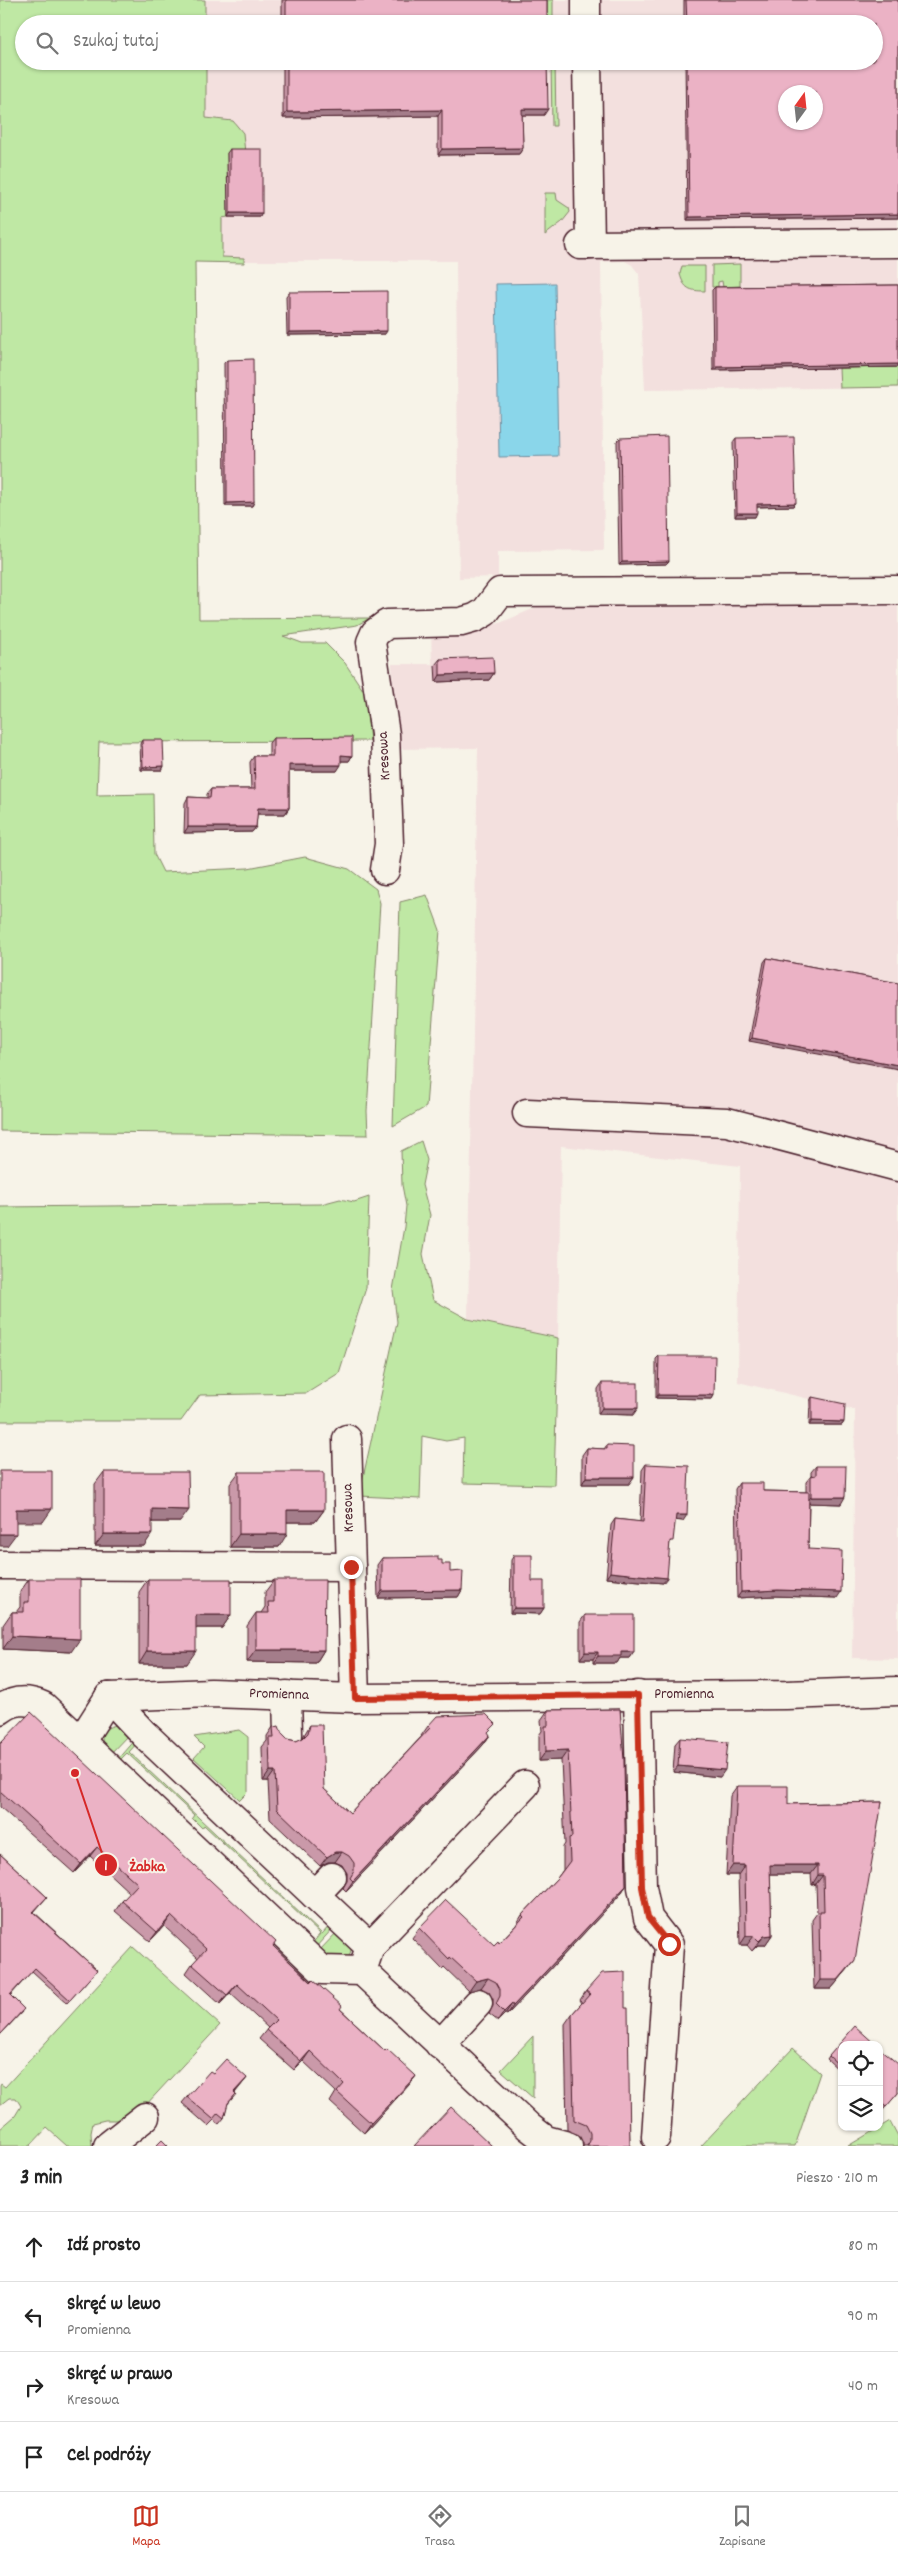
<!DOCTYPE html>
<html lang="pl">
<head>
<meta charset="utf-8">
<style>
	:root { --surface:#fff; --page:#f2f2f2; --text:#222; --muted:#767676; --line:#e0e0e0; --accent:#c8321e }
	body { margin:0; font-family:Dekko,sans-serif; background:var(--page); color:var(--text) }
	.controls { position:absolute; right:15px; bottom:15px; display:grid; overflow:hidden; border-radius:10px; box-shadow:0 1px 4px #0004 }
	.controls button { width:45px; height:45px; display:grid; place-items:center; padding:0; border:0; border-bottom:1px solid var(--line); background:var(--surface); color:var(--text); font:25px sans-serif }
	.compass { position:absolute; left:778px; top:85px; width:45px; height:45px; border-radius:50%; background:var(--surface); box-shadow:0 1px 4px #0004; rotate:15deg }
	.stop { position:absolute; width:15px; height:15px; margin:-11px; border:4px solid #c8321e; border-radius:50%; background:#fff }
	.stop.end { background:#c8321e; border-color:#fff; box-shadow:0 1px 5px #0008 }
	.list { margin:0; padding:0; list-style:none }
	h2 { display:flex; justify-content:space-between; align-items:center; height:65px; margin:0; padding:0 20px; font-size:21px }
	h2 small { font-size:16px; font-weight:400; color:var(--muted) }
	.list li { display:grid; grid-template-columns:32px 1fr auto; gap:15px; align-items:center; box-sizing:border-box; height:70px; padding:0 20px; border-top:1px solid var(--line) }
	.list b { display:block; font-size:19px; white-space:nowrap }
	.list p { margin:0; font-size:16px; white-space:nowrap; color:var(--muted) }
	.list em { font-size:16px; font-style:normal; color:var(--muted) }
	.icon { flex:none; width:28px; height:28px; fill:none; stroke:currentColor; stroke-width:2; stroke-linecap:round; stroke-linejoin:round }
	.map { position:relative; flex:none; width:898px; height:2146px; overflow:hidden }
	.search { position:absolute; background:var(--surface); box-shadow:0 1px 4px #0004; left:15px; right:15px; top:15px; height:55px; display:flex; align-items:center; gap:12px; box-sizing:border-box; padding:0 18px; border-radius:28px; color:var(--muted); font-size:19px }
	.sheet { height:345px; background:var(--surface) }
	nav { display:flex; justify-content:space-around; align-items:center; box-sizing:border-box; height:70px; border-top:1px solid var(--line); background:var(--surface); font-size:14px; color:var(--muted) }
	nav a { display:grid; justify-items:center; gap:2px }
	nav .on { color:var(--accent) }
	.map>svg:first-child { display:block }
	.built { fill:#f3e0de; fill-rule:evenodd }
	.green { fill:#bfe8a4; stroke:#848468 }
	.water { fill:#8ad6ea; stroke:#708d9e }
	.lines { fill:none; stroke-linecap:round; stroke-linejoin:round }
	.minor-casing { stroke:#4a1f2b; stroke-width:31 }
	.minor { stroke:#f7f3e8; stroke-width:28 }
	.wall { fill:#ca99a9; stroke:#4a1f2b }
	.shaded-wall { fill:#a47d8a; stroke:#4a1f2b }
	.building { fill:#ebb2c5; stroke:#4a1f2b; fill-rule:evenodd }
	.route { stroke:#c8321e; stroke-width:6 }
	.labels { text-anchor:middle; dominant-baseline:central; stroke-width:4; stroke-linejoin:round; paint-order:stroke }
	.street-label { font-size:15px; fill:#4a1f2b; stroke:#f7f3e8 }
	.leader { fill:none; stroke:#d62828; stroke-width:2 }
	.callout-dot { fill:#d62828; stroke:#f7f3e8; stroke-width:2 }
	.mark-label { font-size:15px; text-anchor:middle; font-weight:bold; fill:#fff }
	.callout-label { font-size:16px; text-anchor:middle; font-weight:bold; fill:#d62828; stroke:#f7f3e8; stroke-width:4; stroke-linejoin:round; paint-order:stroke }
</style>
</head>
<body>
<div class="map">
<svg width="898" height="2146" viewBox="0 0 898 2146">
	<rect width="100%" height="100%" fill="#f7f3e8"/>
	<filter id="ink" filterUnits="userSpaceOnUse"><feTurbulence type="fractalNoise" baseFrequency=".02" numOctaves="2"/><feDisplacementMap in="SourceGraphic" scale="10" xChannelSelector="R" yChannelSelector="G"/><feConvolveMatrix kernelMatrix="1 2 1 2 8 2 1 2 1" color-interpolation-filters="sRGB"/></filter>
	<g filter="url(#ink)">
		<!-- built -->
		<g class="built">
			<path d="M193,0h705v387l-253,3 -6,-116 -7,-9 -7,-4 -24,1 3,288 -106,1v26l-39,1 -3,-317h-260l-2,-200h680v-37h-681zM786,92h30v30h-30z"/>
			<path d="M898,600v1059l-46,-1 3,-248 -117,-28 2,-216 -179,-20 -3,192 -90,-19 10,-571 -84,1 -2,-85h40l-1,-33 38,-1 31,-7 46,-20z"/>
		</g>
		<!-- green -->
		<g class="green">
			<path d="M0,0h205v24h-181v37h182v57l27,3 10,12 2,20h-18l1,64 -6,1v39l22,1v5l-49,-1 4,357 171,-1 -13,7 -74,11 19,7h23l20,20 20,30 5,48 -271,1 -2,53 56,-1 1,60 9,18 85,-4 57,-11 44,12 27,20 4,14 -13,208 1,24 -368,-4z"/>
			<path d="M542,0h11v24h-10z"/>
			<path d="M551,61h4l1,65h-4z"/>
			<path d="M545,193h11l1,7 12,8 1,4 -8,10 -17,13z"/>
			<path d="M740,264v22l-17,1 -1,-6 -4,1v5h-6v-22z"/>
			<path d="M682,266h23v25c-15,0 -21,-2 -25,-17z"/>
			<path d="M898,367v20l-58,1 -1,-20z"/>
			<path d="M427,895l13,35 -14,177 -33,19 7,-224z"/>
			<path d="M421,1141l6,19 -5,25 8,30 -7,39 10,46 35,19 90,19 -4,147 -91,-2 1,-45 -18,3 -24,-5 -2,63 -61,-3 38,-174 -4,-32 11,-63 2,-21 -4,-21 -1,-34z"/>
			<path d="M369,1197l-3,91 -27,85 -32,20 -107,2 -19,26h-181v-214l321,-3 19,-5 14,3z"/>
			<path d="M117,1725l13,8 -21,22c-9,-13 -12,-27 8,-30z"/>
			<path d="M239,1730l9,7v55l-8,8 -46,-42 10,-11 -10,-10z"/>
			<path d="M136,1738l3,3 -10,11 193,182 11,-12 3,3 -22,24 -4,-3 10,-12 -116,-109 -2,3 -10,-10 2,-3 -67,-62 -10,10 -1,-2z"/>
			<path d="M340,1929l12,18 -3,10 -10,6 -21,-11z"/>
			<path d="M133,1947l87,78 -88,95h-27l-12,3 -2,10 1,13h-25l-20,-18 -17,18h-30v-17l15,-13 6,-10 -5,-8h-7l-9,7v-19l1,-2 4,3z"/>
			<path d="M533,2036v62l-32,-28z"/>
			<path d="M793,2048l27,25 -25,73h-94z"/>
			<path d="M890,2121l8,15v10h-50z"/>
		</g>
		<!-- water -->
		<path class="water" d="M555,283l3,173 -59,1 -3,-173z"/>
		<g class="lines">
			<defs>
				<g id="minor">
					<path d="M586,0v24"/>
					<path d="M587,61l3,184"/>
					<path d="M580,245l318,-2"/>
					<path d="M385,870l4,-26 -4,-110 -14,-92 4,-9 12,-9 74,-2 14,-4 10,-6 15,-20 398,-2"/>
					<path d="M527,1113l200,9 171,45"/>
					<path d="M347,1439l8,259"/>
					<path d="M0,1565l351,2"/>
					<path d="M287,1695l1,40"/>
					<path d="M638,1695l4,192 6,31 21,27 -13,192"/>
					<path d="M109,1697l102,-4 144,5 431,-3 112,-4"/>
					<path d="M109,1697l35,37 226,213 -8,24 167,156 17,13 22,6"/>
					<path d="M0,1710c14,-11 27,-11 43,-4l279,264 40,1"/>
					<path d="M81,1741l28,-44"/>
					<path d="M315,1895l17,-18"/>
					<path d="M370,1947l155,-162"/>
					<path d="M440,2045l38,-42"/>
					<path d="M108,2146l37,-29"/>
				</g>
			</defs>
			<!-- minor casing -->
			<use href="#minor" class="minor-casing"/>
			<!-- minor -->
			<use href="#minor" class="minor"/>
		</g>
		<!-- wall -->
		<g class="wall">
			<rect x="282" y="0" width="265" height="24"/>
			<path d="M684,0h214v218l-211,2 -2,-159h189v-37h-190z"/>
			<path d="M283,61h264l-3,54h-22l1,33 -4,6 -81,1v-39l-155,2z"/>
			<path d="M230,149l30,68h-32l-1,-64z"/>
			<path d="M898,285v82l-185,3 -1,-80 3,-3z"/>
			<path d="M289,292l96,42 -98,1 -1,-39z"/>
			<path d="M227,360l27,142 -2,4h-27l-1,-143z"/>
			<path d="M620,438l46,126 -47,1 -2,-124z"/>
			<path d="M736,438l57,68 -36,1 -2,10h-20l-2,-75z"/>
			<path d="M440,659l54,14 -5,7 -53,2 -1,-17z"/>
			<path d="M273,738l79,18 -3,5h-8l-4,10h-48v37l-4,6h-28l-1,13 -4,5 -68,1 1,-30 3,-6 19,1v-4l4,-5h40l-1,-27 4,-6h15v-13z"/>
			<path d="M142,740l22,26 -2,4h-21l-1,-26z"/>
			<path d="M767,958l131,25 -149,58 15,-79z"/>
			<path d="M659,1356l55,39 -2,4 -56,-1v-39z"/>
			<path d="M602,1383l31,32 -35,-1v-25z"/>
			<path d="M812,1397l32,25 -2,3h-33l1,-24z"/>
			<path d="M607,1445l22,39h-47v-29l5,-7 17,1z"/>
			<path d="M646,1464l37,57 -8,-1 -6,27 -6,36 -57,-5 5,-53 4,-6 25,3 2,-52z"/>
			<path d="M816,1466l25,38 -32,-1 -1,46 29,49 -63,-2 -37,2 -2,-109 4,-6 24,8 43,1v-10l5,-6v-4z"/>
			<path d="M104,1472l76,50h-28l-8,24h-49v-62z"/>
			<path d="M239,1472l85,38 -9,12h-28l-8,25h-49v-63z"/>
			<path d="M514,1555l18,26 12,27 -4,6 -30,-1 1,-53z"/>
			<path d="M382,1558l56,2 12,12 12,18 -4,7 -80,1 -1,-33z"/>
			<path d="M29,1579l42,73 -68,-3v-24l9,-13h4l4,-5v-15z"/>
			<path d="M148,1579l83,36 -9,13h-26l-9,36h-48v-72z"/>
			<path d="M274,1580l50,70 -8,13 -69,-1v-36l9,-13h5l4,-6v-15z"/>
			<path d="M585,1615l49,37 -4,6h-10l-3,5h-24v-4h-13v-37z"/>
			<path d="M620,1709l6,177 -7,10 -112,119 -2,-1 -7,7 -9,-7 4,-8v-7l-4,-7 -8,-4 -12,3 -25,-24 -2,2 -30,-31 7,-10 75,17 5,-2 17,-18 6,-10 36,-38 5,-7v-23l2,-3 -4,-84 -22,1v-26l3,-4 -1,-11 7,-10z"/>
			<path d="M310,1725l14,64 26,24 72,-77h-1l7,-10 61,8 1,1 -7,10 -137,146 -3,-3 4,-7v-8l-5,-8 -7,-3h-7l-8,4 -50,-47 -2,-38h-5l-1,-34 5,-6v-5l6,-9 14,12 9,2 7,-2 1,-4z"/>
			<path d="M680,1738l40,39 -47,-5 2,-28z"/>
			<path d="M0,1744l273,202 112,105 31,25 -7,9 -45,48 -34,-31 6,-10 -33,-31 -9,9 -35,-31 9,-11 -38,-35 -10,11 -34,-31 6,-9 6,-6 -34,-32 -14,15 -35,-30 7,-10 8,-8 -40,-37 -16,17 -74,-66z"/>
			<path d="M737,1786l51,18 94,-2 -34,167 -17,20h-17l-2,-69 5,-7 -1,-29 -4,1 -1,-11h-41l2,61 -7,10h-7l-6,6 -5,-6h-7l-2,-70h-12l4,-79z"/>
			<path d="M0,1854l47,43 -13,15 63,58 -30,33 -35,-32 -22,25 12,16 -22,23z"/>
			<path d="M586,1991l39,17 5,138h-47v-3l-4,-8 -12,-5 -2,-106 7,-10 10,-11 -2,-3z"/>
			<path d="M842,2045v28l-15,-14 2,-3z"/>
			<path d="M879,2048l19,45 -15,17 -4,-3z"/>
			<path d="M213,2073l34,5 -12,15 1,1 -9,11 -3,13 -5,6 -5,-4 -6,6 -26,-23 5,-6z"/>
		</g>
		<!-- shaded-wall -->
		<g class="shaded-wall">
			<path d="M522,109h26l-4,6h-26z"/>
			<path d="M442,110l-4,6 -155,2 4,-6z"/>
			<path d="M523,148l-4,6 -81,1 4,-6z"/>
			<path d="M230,213h32l-2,4h-32z"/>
			<path d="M898,214v4l-211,2 2,-3z"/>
			<path d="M387,331l-2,3 -98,1 2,-3z"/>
			<path d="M898,364v3l-185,3 2,-3z"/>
			<path d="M254,502l-2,4h-27l2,-3z"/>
			<path d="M796,503l-3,3 -38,1 2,-3z"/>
			<path d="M737,513h20l-2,4h-20z"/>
			<path d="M669,561l-3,3 -47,1 3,-3z"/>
			<path d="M494,673l-5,7 -53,2 4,-7z"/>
			<path d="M341,755l11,1 -3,5h-12z"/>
			<path d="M289,765h52l-4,6h-52z"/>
			<path d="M164,766l-2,4h-21l2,-3z"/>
			<path d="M258,808h31l-4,6h-31z"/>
			<path d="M188,827h68l-4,5 -68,1z"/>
			<path d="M752,1038l146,27v4l-149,-28z"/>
			<path d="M658,1395h56l-2,4 -56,-1z"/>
			<path d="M602,1408h36l-5,7 -35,-1z"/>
			<path d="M812,1421l32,1 -2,3h-33z"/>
			<path d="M586,1477h48l-5,7h-47z"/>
			<path d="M811,1497h34l-4,7 -35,-1z"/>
			<path d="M16,1509h36l-9,13h-36z"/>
			<path d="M152,1509l37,1 -9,12h-36z"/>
			<path d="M287,1510h37l-9,12h-36z"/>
			<path d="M676,1515h11l-4,6 -11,-1z"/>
			<path d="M0,1534h16l-9,12h-7z"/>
			<path d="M104,1534h48l-8,12h-49z"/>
			<path d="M239,1534h48l-8,13h-49z"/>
			<path d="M610,1572l57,6 -4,5 -57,-5z"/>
			<path d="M462,1590l-4,7 -80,1 4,-7z"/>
			<path d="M778,1590l63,2 -4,6 -63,-2 -37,2 4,-6z"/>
			<path d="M514,1608h30l-4,6 -30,-1z"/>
			<path d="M196,1615h35l-9,13h-34z"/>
			<path d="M12,1636l68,3 -9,13 -68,-3z"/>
			<path d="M256,1650h68l-8,13 -69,-1z"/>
			<path d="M147,1651h49l-9,13h-48z"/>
			<path d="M585,1652h13l-5,7h-13z"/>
			<path d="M621,1652h13l-4,6h-10l-3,5h-24l5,-7z"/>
			<path d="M490,1735l-7,10 -137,146 7,-10z"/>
			<path d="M568,1750l-7,10 -22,1 7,-10z"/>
			<path d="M678,1766l47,4 -5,7 -47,-5z"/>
			<path d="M270,1771h5l-7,10h-5z"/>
			<path d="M97,1847l-7,9 -16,17 7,-9z"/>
			<path d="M335,1852h7l-7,10h-7l-8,4 7,-9z"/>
			<path d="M733,1865h12l-7,10h-12z"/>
			<path d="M770,1865h48l-7,9h-48z"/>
			<path d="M818,1875h5l-7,9 -4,1z"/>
			<path d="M626,1886l-7,10 -112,119 6,-9z"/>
			<path d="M171,1916l-7,10 -14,15 7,-9z"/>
			<path d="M772,1935l-7,10h-7l-6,6 12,-15z"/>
			<path d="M746,1936h8l-7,9h-7z"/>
			<path d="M855,1960l-7,9 -17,20h-17l6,-9z"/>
			<path d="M488,1978l-7,10 -12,3 7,-10z"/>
			<path d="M237,1984l-7,9 -10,11 7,-9z"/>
			<path d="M512,2004l-7,10 -7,7 6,-9z"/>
			<path d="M310,2051l-7,10 -9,9 7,-9z"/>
			<path d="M416,2076l-7,9 -45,48 7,-10z"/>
			<path d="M247,2078l-5,6 -13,15 5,-7z"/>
		</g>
		<!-- building -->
		<g class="building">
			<rect x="286" y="0" width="261" height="24"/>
			<path d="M686,0h212v214l-209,3 -2,-156h187v-37h-187zM786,92h30v30h-30z"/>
			<path d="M287,61h260l1,48h-26l1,39 -81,1v-39l-155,2z"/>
			<rect x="230" y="149" width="32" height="64"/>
			<path d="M898,285v79l-183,3v-80z"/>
			<path d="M387,291v40l-98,1v-40z"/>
			<path d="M253,359l1,143 -27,1v-143z"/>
			<path d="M667,436l2,125 -47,1 -2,-124z"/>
			<path d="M794,437l2,66 -39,1v9h-20l-1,-75z"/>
			<path d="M493,657l1,16 -54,2v-16z"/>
			<path d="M352,737v19l-11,-1v10h-52v43h-31l-2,19h-68v-30l22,1 1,-9h44l-1,-33h19v-18z"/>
			<path d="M142,740h21l1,26 -21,1z"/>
			<path d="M767,958l131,25v82l-146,-27z"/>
			<path d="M659,1356h56l-1,39h-56z"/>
			<rect x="602" y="1383" width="36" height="25"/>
			<path d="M812,1397l33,7 -1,18 -32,-1z"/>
			<path d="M607,1445l27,1v31h-48l1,-29 20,1z"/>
			<path d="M646,1464l43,2 -2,49h-11l-3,26h-3l-3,37 -57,-6 5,-53 28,3z"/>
			<path d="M816,1466h30l-1,31h-34v-21l5,-1z"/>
			<path d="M0,1471h52v38h-36v25h-16z"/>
			<path d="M104,1472h84l1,38 -37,-1v25h-48z"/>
			<path d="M239,1472h85v38h-37v24h-48z"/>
			<path d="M739,1483h24v8l46,1 -1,57 34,2 -1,41 -63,-2 -37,2z"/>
			<path d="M514,1555h18v26h12v27h-30z"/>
			<path d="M438,1557v3h4v4h8v8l13,-1 -1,19 -80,1v-33z"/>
			<path d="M29,1579h51v60l-68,-3v-24h12v-10h5z"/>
			<path d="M148,1579h83v36h-35v36h-49z"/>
			<path d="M274,1580h51l-1,70h-68v-37h13l-1,-11h6z"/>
			<path d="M585,1615h49v37h-13v4h-23v-4h-13z"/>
			<path d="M620,1709l4,51 2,126 -113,120 -1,-2 -8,8 -8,-8 4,-8v-7l-4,-7 -8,-4 -12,3 -26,-24 -1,2 -30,-31 27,-28 48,45 4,-4 1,2 25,-26 -2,-2 36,-38 12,-16 -1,-23 3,-1 -4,-87 -22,1 -1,-25h3v-16z"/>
			<path d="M31,1712l245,230 -3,4 38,36 2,-2 29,26 -2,3 45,42 2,-2 29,27 -45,47 -34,-31 7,-8 -34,-33 -9,10 -35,-31 10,-10 -39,-36 -10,11 -35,-31 14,-15 -35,-33 -14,16 -35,-31 16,-17 -41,-37 -16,17 -81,-73v-47z"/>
			<path d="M486,1714l10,10 -8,8 2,3 -137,146 -3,-3 4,-7v-8l-5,-7 -7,-4h-7l-8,5 -50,-48 -2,-38h-5l-1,-33h5l-1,-11 6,-1 3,8 5,5 9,2 7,-3 5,-5 2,-8h12l2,64 26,24 80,-85 -2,-2 9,-10z"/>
			<path d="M680,1738l48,4 -3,28 -47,-4z"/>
			<path d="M737,1786h51v18l94,-2 -27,158 -17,20h-18l-1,-69h5l-1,-36h-5v-10h-48l2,70 -8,1 -5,5 -5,-5h-8l-1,-71h-12z"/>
			<path d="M0,1854l47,43 -14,15 64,58 -27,30 -35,-32 -25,27 14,14 -24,26z"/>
			<path d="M625,1972v36h3l2,138h-43l3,-5v-8l-4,-8 -12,-5 -2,-106 18,-20 -4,-3 16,-18z"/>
			<path d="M855,2026l21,19h-34v23l-13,-12z"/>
			<path d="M879,2048l19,16v29l-12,14 -7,-6z"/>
			<path d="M226,2059l21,19 -13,14 2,2 -8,9 -4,15 -6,-5 -5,6 -26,-22 23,-26 3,2z"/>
			<path d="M451,2107l41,39h-78z"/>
			<path d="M162,2140l6,6h-12z"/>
		</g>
	</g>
	<g class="lines" filter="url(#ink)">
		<!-- route -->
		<path class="route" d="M351,1567l4,131 283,-3 4,192 6,31 21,26"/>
	</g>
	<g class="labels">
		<!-- street labels -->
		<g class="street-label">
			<text transform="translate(385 756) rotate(-93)">Kresowa</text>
			<text transform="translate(349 1508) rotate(-92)">Kresowa</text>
			<text transform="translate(279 1695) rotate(2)">Promienna</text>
			<text x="684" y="1695">Promienna</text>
		</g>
	</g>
	<!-- callouts -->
	<path class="leader" d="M75 1773L106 1865"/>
	<g class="callout-dot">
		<circle cx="75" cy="1773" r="5"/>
		<circle cx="106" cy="1865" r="12"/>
	</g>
	<g class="mark-label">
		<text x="106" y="1870">1</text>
	</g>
	<g class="callout-label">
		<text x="147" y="1871">Żabka</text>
	</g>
</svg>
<div class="controls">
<button><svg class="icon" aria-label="locate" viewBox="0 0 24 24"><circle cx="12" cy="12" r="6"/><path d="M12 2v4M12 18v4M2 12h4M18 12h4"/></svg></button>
<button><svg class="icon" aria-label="layers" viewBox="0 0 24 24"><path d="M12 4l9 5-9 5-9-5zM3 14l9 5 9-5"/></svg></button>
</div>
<svg class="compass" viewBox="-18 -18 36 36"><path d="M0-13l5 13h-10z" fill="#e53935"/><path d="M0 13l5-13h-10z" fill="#767676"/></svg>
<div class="stop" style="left:669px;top:1944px"></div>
<div class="stop end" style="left:351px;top:1567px"></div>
<div class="search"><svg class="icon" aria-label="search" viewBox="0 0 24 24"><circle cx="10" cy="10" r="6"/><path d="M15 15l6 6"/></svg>Szukaj tutaj</div>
</div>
<section class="sheet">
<h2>3 min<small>Pieszo · 210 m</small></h2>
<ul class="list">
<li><svg class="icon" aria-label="ahead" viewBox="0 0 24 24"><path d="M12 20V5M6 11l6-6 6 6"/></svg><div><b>Idź prosto</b></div><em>80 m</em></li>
<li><svg class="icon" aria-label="left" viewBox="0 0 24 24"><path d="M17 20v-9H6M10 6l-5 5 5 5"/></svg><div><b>Skręć w lewo</b><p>Promienna</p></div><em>90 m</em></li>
<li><svg class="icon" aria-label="right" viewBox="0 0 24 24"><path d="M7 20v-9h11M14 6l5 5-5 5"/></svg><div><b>Skręć w prawo</b><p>Kresowa</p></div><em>40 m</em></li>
<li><svg class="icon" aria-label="arrive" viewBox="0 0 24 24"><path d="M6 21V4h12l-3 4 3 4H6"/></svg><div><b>Cel podróży</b></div></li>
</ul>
</section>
<nav>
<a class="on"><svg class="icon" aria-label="map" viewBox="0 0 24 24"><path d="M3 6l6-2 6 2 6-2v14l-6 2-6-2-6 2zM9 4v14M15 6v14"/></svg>Mapa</a>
<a><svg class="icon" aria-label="directions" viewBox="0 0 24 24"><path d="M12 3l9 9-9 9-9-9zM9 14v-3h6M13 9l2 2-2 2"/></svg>Trasa</a>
<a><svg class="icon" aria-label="saved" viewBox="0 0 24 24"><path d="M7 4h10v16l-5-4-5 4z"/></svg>Zapisane</a>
</nav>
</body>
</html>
